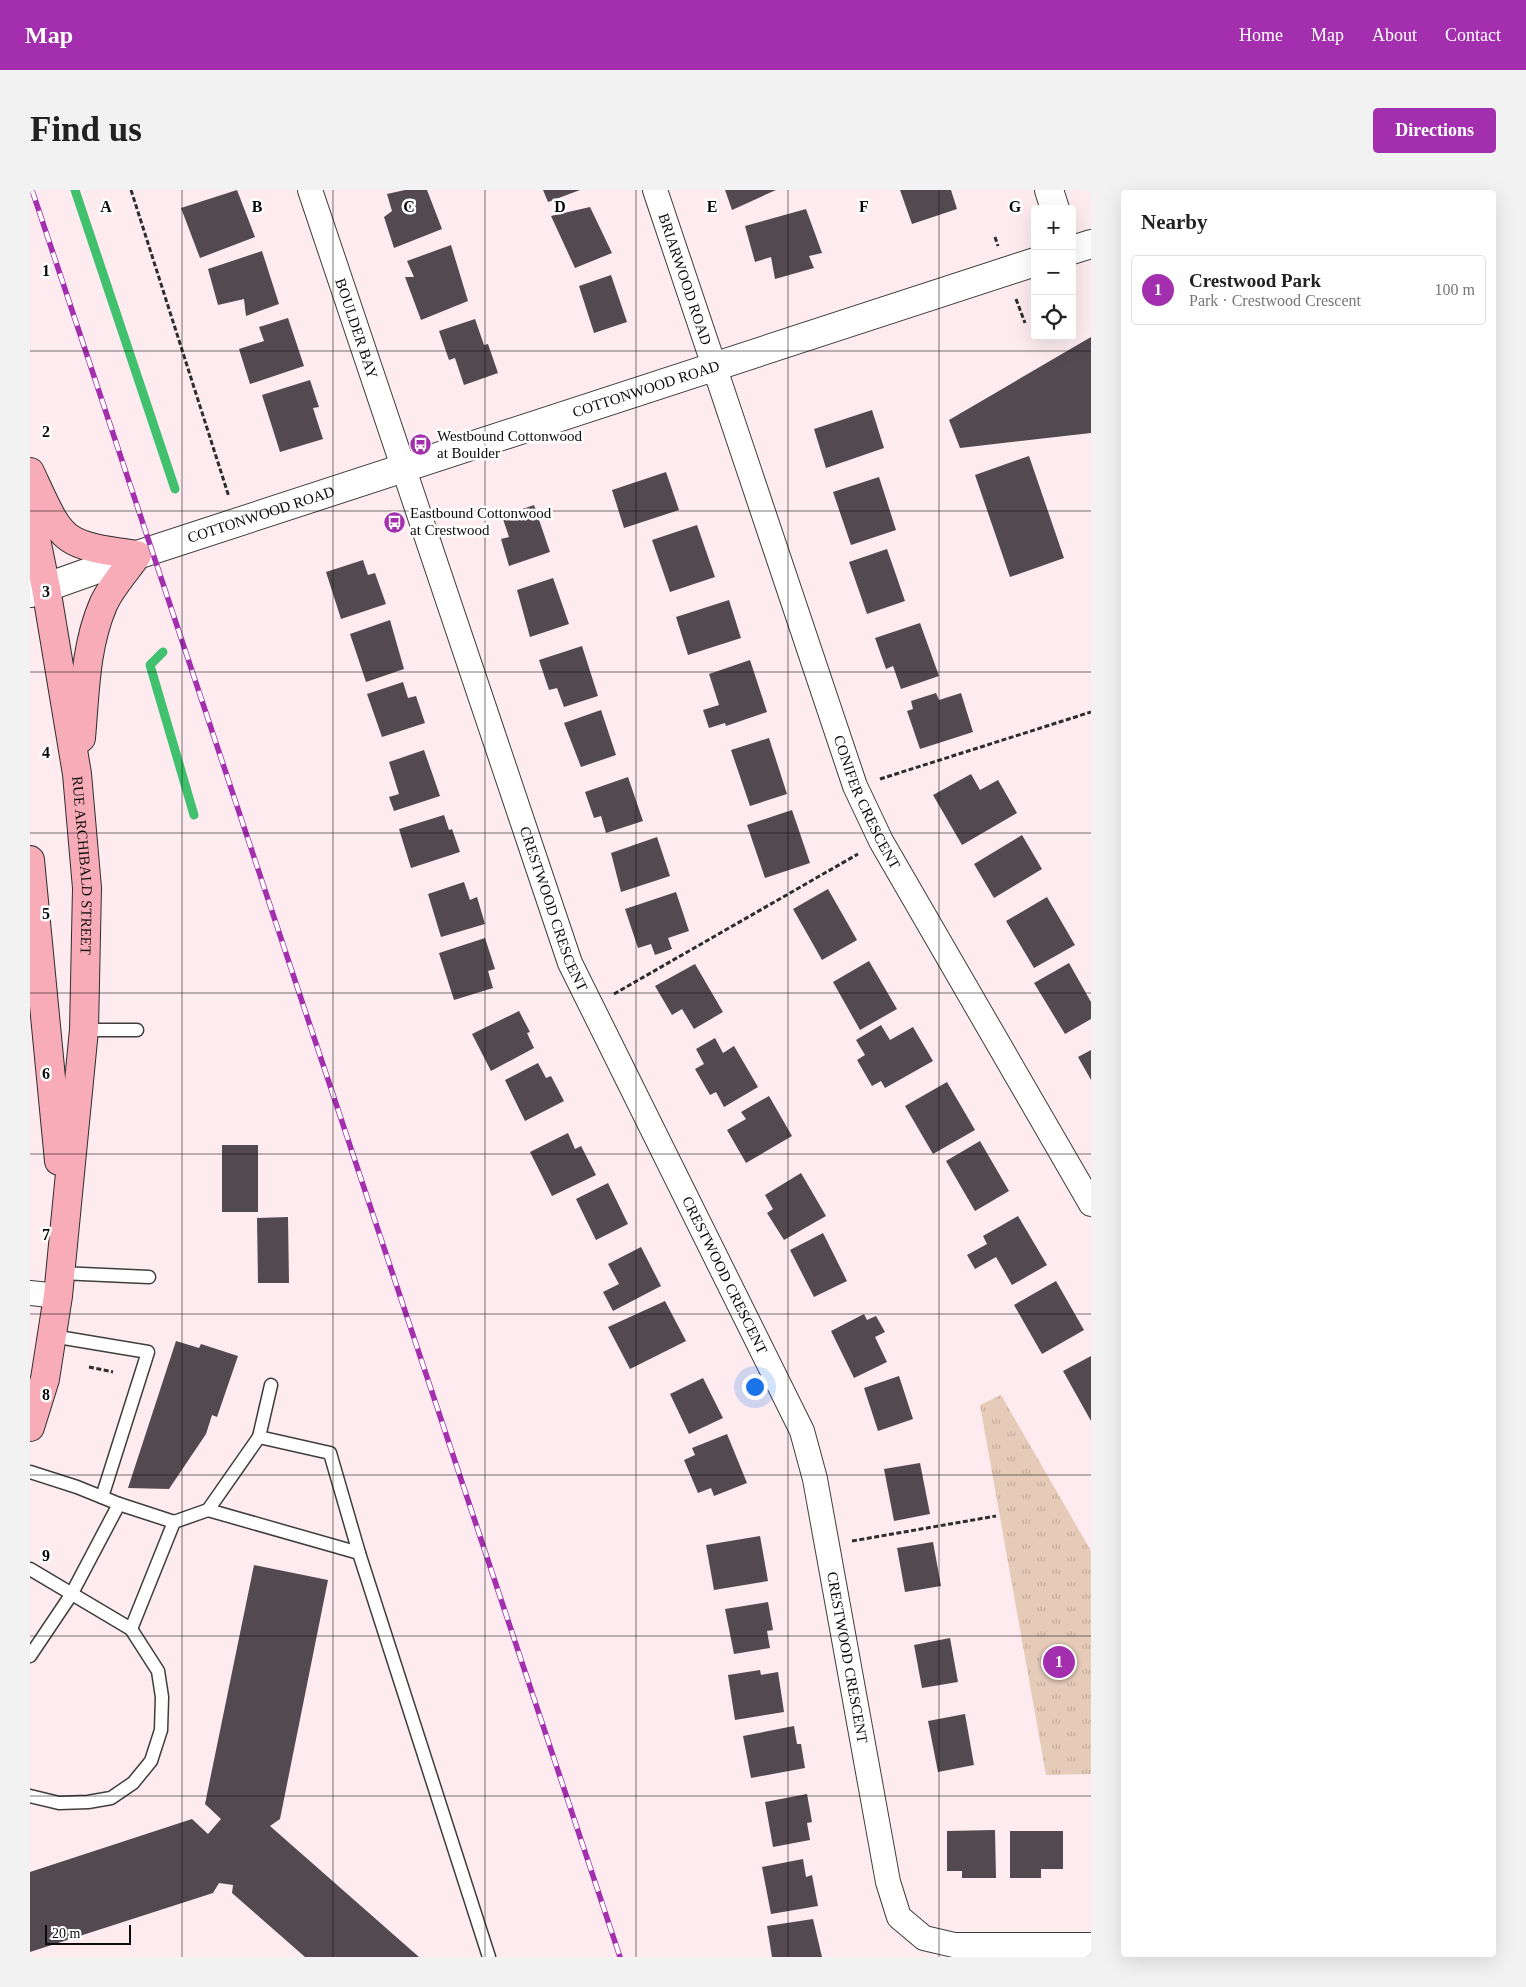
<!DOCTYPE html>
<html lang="en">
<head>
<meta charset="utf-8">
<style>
	:root { --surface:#fff; --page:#f2f2f2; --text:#222; --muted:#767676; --line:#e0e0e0; --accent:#a32faf }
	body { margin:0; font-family:"Times New Roman",serif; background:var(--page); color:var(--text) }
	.controls { position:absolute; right:15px; top:15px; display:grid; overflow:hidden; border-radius:5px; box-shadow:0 5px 20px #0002 }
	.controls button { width:45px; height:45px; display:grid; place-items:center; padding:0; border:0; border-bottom:1px solid var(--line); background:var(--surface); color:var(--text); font:25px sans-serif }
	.scale { position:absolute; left:15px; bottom:12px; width:86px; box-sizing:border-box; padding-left:5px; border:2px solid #0b0b0b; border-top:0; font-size:14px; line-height:18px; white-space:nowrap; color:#0b0b0b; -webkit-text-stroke:4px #fff; paint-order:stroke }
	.you { position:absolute; left:724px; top:1196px; width:18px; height:18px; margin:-12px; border:4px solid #fff; border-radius:50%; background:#1a73e8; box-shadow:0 0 0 8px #1a73e833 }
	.badge { display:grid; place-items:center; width:32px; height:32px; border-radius:50%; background:var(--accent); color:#fff; font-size:16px; font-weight:700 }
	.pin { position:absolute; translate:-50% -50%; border:2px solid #fff; box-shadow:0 1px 5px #0006 }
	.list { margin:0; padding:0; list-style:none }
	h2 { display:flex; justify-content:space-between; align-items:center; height:65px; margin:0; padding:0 20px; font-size:21px }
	h2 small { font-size:16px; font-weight:400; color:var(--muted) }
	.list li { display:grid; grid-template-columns:32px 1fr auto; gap:15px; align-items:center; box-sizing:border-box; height:70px; margin:0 10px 10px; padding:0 10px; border:1px solid var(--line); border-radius:5px }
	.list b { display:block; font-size:19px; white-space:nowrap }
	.list p { margin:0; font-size:16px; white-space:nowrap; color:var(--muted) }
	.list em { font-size:16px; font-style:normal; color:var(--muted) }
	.icon { flex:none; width:28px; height:28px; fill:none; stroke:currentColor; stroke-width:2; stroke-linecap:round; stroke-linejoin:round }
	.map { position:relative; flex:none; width:1061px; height:1767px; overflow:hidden; border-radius:5px }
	header { display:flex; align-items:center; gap:30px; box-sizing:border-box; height:70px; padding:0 25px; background:var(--accent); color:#fff }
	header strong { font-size:24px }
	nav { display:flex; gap:28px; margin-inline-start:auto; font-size:18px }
	.intro { display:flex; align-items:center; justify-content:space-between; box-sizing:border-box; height:120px; padding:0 30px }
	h1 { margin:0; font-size:35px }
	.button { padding:12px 22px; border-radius:5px; background:var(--accent); color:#fff; font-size:18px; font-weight:700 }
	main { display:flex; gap:30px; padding:0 30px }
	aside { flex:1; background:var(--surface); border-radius:5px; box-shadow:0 5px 20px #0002 }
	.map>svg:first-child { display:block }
	.park { fill:url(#park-tufts) }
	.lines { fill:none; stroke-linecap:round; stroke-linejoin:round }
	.stream { stroke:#41c16e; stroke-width:9 }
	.building { fill:#534950 }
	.service-casing { stroke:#3e3e3e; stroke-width:15 }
	.minor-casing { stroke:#3e3e3e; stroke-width:26 }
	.tertiary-casing { stroke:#3e3e3e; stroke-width:30 }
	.secondary-casing { stroke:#2d2d2d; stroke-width:30 }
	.path { stroke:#2d2d2d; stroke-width:3; stroke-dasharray:5 2.5; stroke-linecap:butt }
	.service { stroke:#fff; stroke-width:12 }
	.minor { stroke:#fff; stroke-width:24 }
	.tertiary { stroke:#fff; stroke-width:28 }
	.secondary { stroke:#f8acb8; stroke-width:28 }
	.rail-casing { stroke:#a32faf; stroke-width:5.5 }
	.rail { stroke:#fff; stroke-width:4; stroke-dasharray:11; stroke-linecap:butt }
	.grid { fill:none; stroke:#0b0b0b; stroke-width:1; stroke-opacity:0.55 }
	.labels { text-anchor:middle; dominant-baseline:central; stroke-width:5; stroke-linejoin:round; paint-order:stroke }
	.street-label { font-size:15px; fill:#0b0b0b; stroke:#fff }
	.poi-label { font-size:15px; fill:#0b0b0b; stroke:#fff; text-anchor:start }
	.grid-label { font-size:16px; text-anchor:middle; font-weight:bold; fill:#0b0b0b; stroke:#fff; stroke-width:5; stroke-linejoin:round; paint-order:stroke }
</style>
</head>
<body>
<header>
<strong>Map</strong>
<nav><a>Home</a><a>Map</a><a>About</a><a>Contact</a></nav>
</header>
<div class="intro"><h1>Find us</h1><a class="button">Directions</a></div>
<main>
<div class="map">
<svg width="1061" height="1767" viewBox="0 0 1061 1767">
	<defs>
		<pattern id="park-tufts" width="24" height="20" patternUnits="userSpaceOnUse" patternTransform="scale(1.25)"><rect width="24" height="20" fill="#e5cbb8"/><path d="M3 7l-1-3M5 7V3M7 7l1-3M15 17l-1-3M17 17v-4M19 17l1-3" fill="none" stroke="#c3ad9d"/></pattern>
	</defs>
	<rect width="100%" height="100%" fill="#fdebf0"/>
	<!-- park -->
	<path class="park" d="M971,1205l90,156v223l-45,1 -66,-370z"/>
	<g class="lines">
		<!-- stream -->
		<g class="stream">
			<path d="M45,0l100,299"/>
			<path d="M133,462l-13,13 44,150"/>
		</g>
	</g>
	<!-- building -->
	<g class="building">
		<path d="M207,0l18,47 -55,21 -19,-50z"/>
		<path d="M375,0h22l15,39 -48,19 -10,-31 8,-6 -5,-17z"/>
		<path d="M513,0h37l-32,12z"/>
		<path d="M695,0h51l-44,20z"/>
		<path d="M870,0h51l6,19 -45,15z"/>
		<path d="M560,17l22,46 -37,15 -24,-52z"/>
		<path d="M776,19l16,44 -13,3 5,12 -39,11 -4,-22 -16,5 -10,-36z"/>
		<path d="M421,55l17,56 -47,19 -16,-43h9l-7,-16z"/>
		<path d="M232,61l17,53 -33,12 -2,-17 -26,6 -10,-36z"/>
		<path d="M581,85l16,47 -33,11 -15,-47z"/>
		<path d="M258,128l16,48 -54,18 -11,-35 25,-8 -5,-14z"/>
		<path d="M445,129l9,26 4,-1 10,29 -34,12 -9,-27 -6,2 -10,-29z"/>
		<path d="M1061,147v96l-131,15 -11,-28z"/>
		<path d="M280,190l9,27 -6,1 10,31 -43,13 -18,-57z"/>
		<path d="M842,220l12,38 -58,20 -12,-39z"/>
		<path d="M999,266l35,102 -54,19 -35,-102z"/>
		<path d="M636,282l13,38 -55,18 -12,-38z"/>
		<path d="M849,287l17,53 -45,15 -18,-53z"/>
		<path d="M504,315l16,47 -41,14 -8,-27 8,-2 -7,-21z"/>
		<path d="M667,335l18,52 -45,15 -18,-52z"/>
		<path d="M857,359l18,52 -38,13 -18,-52z"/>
		<path d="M333,370l5,15 7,-2 11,31 -45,15 -15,-47z"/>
		<path d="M523,388l16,46 -39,13 -13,-47z"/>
		<path d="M699,410l12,38 -53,17 -12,-38z"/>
		<path d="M360,430l14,49 -38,13 -16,-48z"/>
		<path d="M890,433l19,53 -38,13 -8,-23 -7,3 -11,-31z"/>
		<path d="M552,456l16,50 -34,11 -7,-19 -8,2 -10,-30z"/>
		<path d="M720,470l17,52 -41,14 -1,-3 -16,5 -6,-18 16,-5 -10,-31z"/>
		<path d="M373,492l5,16 8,-2 9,27 -43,14 -15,-43z"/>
		<path d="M906,503l3,7 22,-7 12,39 -53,17 -13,-38 6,-2 -2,-8z"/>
		<path d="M571,520l15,45 -35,12 -17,-44z"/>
		<path d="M739,548l18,56 -37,12 -19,-56z"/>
		<path d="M394,560l16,46 -46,15 -5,-14 10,-3 -10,-32z"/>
		<path d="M941,584l9,16 18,-10 19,33 -55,32 -29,-50z"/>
		<path d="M598,587l15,44 -37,12 -5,-17 -7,2 -9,-26z"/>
		<path d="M762,620l18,53 -45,15 -18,-53z"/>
		<path d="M414,625l5,15 3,-1 8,23 -49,16 -12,-39z"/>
		<path d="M992,645l20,34 -48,29 -20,-34z"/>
		<path d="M627,647l13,39 -49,16 -10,-39z"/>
		<path d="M434,692l6,18 7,-3 8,27 -44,13 -13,-43z"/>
		<path d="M798,699l29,51 -35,20 -29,-51z"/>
		<path d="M646,702l13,39 -21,7 4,11 -17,6 -4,-11 -13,4 -13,-39z"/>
		<path d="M1017,707l28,48 -41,23 -28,-47z"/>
		<path d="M455,748l10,31 -7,2 5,17 -39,12 -15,-47z"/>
		<path d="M839,771l28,48 -37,21 -27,-48z"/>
		<path d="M1039,773l22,39v17l-26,15 -31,-51z"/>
		<path d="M665,774l28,48 -29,17 -12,-20 -10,6 -17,-29z"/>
		<path d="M489,821l11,21 -3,1 7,15 -43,23 -19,-37z"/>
		<path d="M851,835l9,15 23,-13 20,34 -48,27 -4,-7 -9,5 -15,-26 8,-5 -9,-15z"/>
		<path d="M685,848l8,15 11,-7 24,41 -34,20 -8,-15 -6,3 -15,-26 9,-5 -8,-15z"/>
		<path d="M1061,860v30l-13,-23z"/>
		<path d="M508,873l8,15 5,-2 13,25 -39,20 -20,-41z"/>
		<path d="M917,892l28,48 -42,24 -28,-48z"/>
		<path d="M739,906l23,40 -46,27 -19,-33 19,-11 -5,-7z"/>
		<path d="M538,943l7,16 6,-3 15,29 -44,21 -22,-44z"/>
		<path d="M950,951l29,50 -34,20 -29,-50z"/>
		<rect x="192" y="955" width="36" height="67"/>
		<path d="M771,983l25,43 -42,24 -17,-27 6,-4 -8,-14z"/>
		<path d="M578,993l20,41 -32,16 -20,-41z"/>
		<path d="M988,1026l29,49 -35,20 -16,-28 -21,12 -8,-14 20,-11 -4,-8z"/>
		<path d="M258,1027l1,66h-31l-1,-65z"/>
		<path d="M793,1043l24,48 -33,16 -24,-47z"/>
		<path d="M611,1057l20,39 -48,25 -10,-19 16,-8 -11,-20z"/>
		<path d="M1026,1091l28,49 -42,24 -28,-49z"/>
		<path d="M635,1111l21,40 -56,28 -22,-42z"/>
		<path d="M834,1124l3,6 9,-4 9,16 -10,5 12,25 -33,16 -23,-47z"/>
		<path d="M146,1151l23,7 2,-4 37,12 -21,61 -5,-2 -6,19 -37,55 -41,-1z"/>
		<path d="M1061,1166v65l-28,-50z"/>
		<path d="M869,1186l14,43 -35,12 -14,-43z"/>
		<path d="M673,1188l20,40 -34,16 -19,-40z"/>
		<path d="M697,1244l20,49 -33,13 -3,-8 -13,5 -14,-33 11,-5 -3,-7z"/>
		<path d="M890,1273l10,51 -36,7 -10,-52z"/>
		<path d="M730,1346l8,45 -54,9 -8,-45z"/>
		<path d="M903,1352l8,44 -36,6 -8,-44z"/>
		<path d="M224,1375l74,15 -48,239 -10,7 149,131h-114l-73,-64 1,-8 -14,-2 -6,10 -183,59v-80l162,-53 16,15 13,-15 -16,-15z"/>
		<path d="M738,1412l5,28 -6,1 3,17 -36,6 -9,-45z"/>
		<path d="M920,1448l8,44 -36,6 -8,-43z"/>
		<path d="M730,1480l1,5 17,-3 6,40 -49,8 -7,-45z"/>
		<path d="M935,1524l9,51 -36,7 -10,-51z"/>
		<path d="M764,1536l3,18h4l4,24 -54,10 -8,-42z"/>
		<path d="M777,1604l5,28 -5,1 3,17 -37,7 -8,-45z"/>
		<path d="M965,1640l1,48h-34v-7h-15v-40z"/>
		<path d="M980,1641h53v38h-22v9h-31z"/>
		<path d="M773,1669l3,18 6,-2 6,31 -47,8 -9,-47z"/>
		<path d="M783,1729l9,38h-50l-5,-31z"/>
	</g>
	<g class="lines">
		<defs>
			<g id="service">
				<path d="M54,840h53"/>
				<path d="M30,1083l89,4"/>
				<path d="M22,1146l96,16 -46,145"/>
				<path d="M241,1195l-12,52 71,16 29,100"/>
				<path d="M0,1282l47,15 42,17 -48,91 -41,61"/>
				<path d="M89,1314l55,18"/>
				<path d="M178,1320l51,-73"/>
				<path d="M0,1379l101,60 27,42 4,26 -1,33 -10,31 -18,22 -22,15 -23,4 -29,1 -29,-7"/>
				<path d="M101,1439l43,-107 34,-12 151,43 130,404"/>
			</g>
			<g id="minor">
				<path id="s1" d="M280,0l260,773 232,468 13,48 73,403 11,35 25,21 30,7h137"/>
				<path id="s2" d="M625,0l200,596 26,55 210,363"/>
				<path d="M0,1103l28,3"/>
			</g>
			<g id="tertiary">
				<path d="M1019,0l6,19"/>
				<path d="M1042,60l19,-6"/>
				<path id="s3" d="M0,403l107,-38 898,-293"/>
			</g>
			<g id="secondary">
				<path d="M0,282c33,71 29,72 107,83 -11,16 -27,33 -34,50 -18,42 -18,89 -22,133"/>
				<path id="s4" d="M0,320l16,78 31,186 10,114 -3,142 -26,266 -13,83 -15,48"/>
				<path d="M0,670l29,301"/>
			</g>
		</defs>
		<!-- service casing -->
		<use href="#service" class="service-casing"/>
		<!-- minor casing -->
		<use href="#minor" class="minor-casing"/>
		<!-- tertiary casing -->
		<use href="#tertiary" class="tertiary-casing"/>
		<!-- secondary casing -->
		<use href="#secondary" class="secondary-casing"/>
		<!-- path -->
		<g class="path">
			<path d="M101,0l98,307"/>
			<path d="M965,47l3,9"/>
			<path d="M986,109l9,24"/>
			<path d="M850,589l211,-67"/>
			<path d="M584,804l244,-140"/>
			<path d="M59,1177l24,5"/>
			<path d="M822,1351l144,-25"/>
		</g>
		<!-- service -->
		<use href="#service" class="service"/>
		<!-- minor -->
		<use href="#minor" class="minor"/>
		<!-- tertiary -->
		<use href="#tertiary" class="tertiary"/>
		<!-- secondary -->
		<use href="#secondary" class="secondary"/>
		<defs>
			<path id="rail" d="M2,0l588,1767"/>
		</defs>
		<!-- rail casing -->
		<use href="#rail" class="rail-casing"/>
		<!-- rail -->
		<use href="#rail" class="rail"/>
	</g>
	<!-- grid -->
	<path class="grid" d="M152,0v1767M303,0v1767M455,0v1767M606,0v1767M758,0v1767M909,0v1767M0,161h1061M0,321h1061M0,482h1061M0,643h1061M0,803h1061M0,964h1061M0,1124h1061M0,1285h1061M0,1446h1061M0,1606h1061"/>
	<!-- icons -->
	<defs>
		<symbol id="bus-disc" viewBox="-11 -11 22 22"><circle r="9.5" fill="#a32faf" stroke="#fff"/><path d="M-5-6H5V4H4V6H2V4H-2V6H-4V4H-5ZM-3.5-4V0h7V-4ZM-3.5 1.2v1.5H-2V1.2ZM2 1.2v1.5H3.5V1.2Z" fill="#fff"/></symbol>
	</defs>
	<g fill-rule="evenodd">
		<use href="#bus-disc" x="378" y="242" width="25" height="25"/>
		<use href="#bus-disc" x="352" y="320" width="25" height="25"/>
	</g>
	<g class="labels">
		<!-- street labels -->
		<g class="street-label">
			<text stroke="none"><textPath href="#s2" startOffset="94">BRIARWOOD ROAD</textPath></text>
			<text stroke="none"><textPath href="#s1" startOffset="146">BOULDER BAY</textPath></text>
			<text stroke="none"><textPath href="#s3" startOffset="649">COTTONWOOD ROAD</textPath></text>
			<text stroke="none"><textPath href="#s3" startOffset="244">COTTONWOOD ROAD</textPath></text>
			<text stroke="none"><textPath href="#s2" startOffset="648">CONIFER CRESCENT</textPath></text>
			<text stroke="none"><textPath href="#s4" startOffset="360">RUE ARCHIBALD STREET</textPath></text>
			<text stroke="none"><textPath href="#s1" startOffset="759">CRESTWOOD CRESCENT</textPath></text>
			<text stroke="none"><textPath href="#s1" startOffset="1164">CRESTWOOD CRESCENT</textPath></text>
			<text stroke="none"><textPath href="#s1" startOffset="1569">CRESTWOOD CRESCENT</textPath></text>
		</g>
		<!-- poi labels -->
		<g class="poi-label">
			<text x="407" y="246">Westbound Cottonwood<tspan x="407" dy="17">at Boulder</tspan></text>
			<text x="380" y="323">Eastbound Cottonwood<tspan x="380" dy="17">at Crestwood</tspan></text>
		</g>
	</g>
	<g class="grid-label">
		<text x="76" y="22">A</text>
		<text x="227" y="22">B</text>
		<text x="379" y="22">C</text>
		<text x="530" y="22">D</text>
		<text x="682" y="22">E</text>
		<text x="834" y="22">F</text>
		<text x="985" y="22">G</text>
		<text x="16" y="86">1</text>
		<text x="16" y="247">2</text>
		<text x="16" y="407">3</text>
		<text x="16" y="568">4</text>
		<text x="16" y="729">5</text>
		<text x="16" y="889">6</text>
		<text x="16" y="1050">7</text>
		<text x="16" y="1210">8</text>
		<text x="16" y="1371">9</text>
	</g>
</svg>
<div class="controls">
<button>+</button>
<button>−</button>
<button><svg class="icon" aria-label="locate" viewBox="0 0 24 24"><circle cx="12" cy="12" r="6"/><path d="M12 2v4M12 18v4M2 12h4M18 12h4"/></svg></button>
</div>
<div class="scale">20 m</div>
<div class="you"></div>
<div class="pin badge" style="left:1029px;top:1472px">1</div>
</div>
<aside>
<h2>Nearby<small></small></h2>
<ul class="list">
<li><span class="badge">1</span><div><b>Crestwood Park</b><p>Park · Crestwood Crescent</p></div><em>100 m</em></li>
</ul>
</aside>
</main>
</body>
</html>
